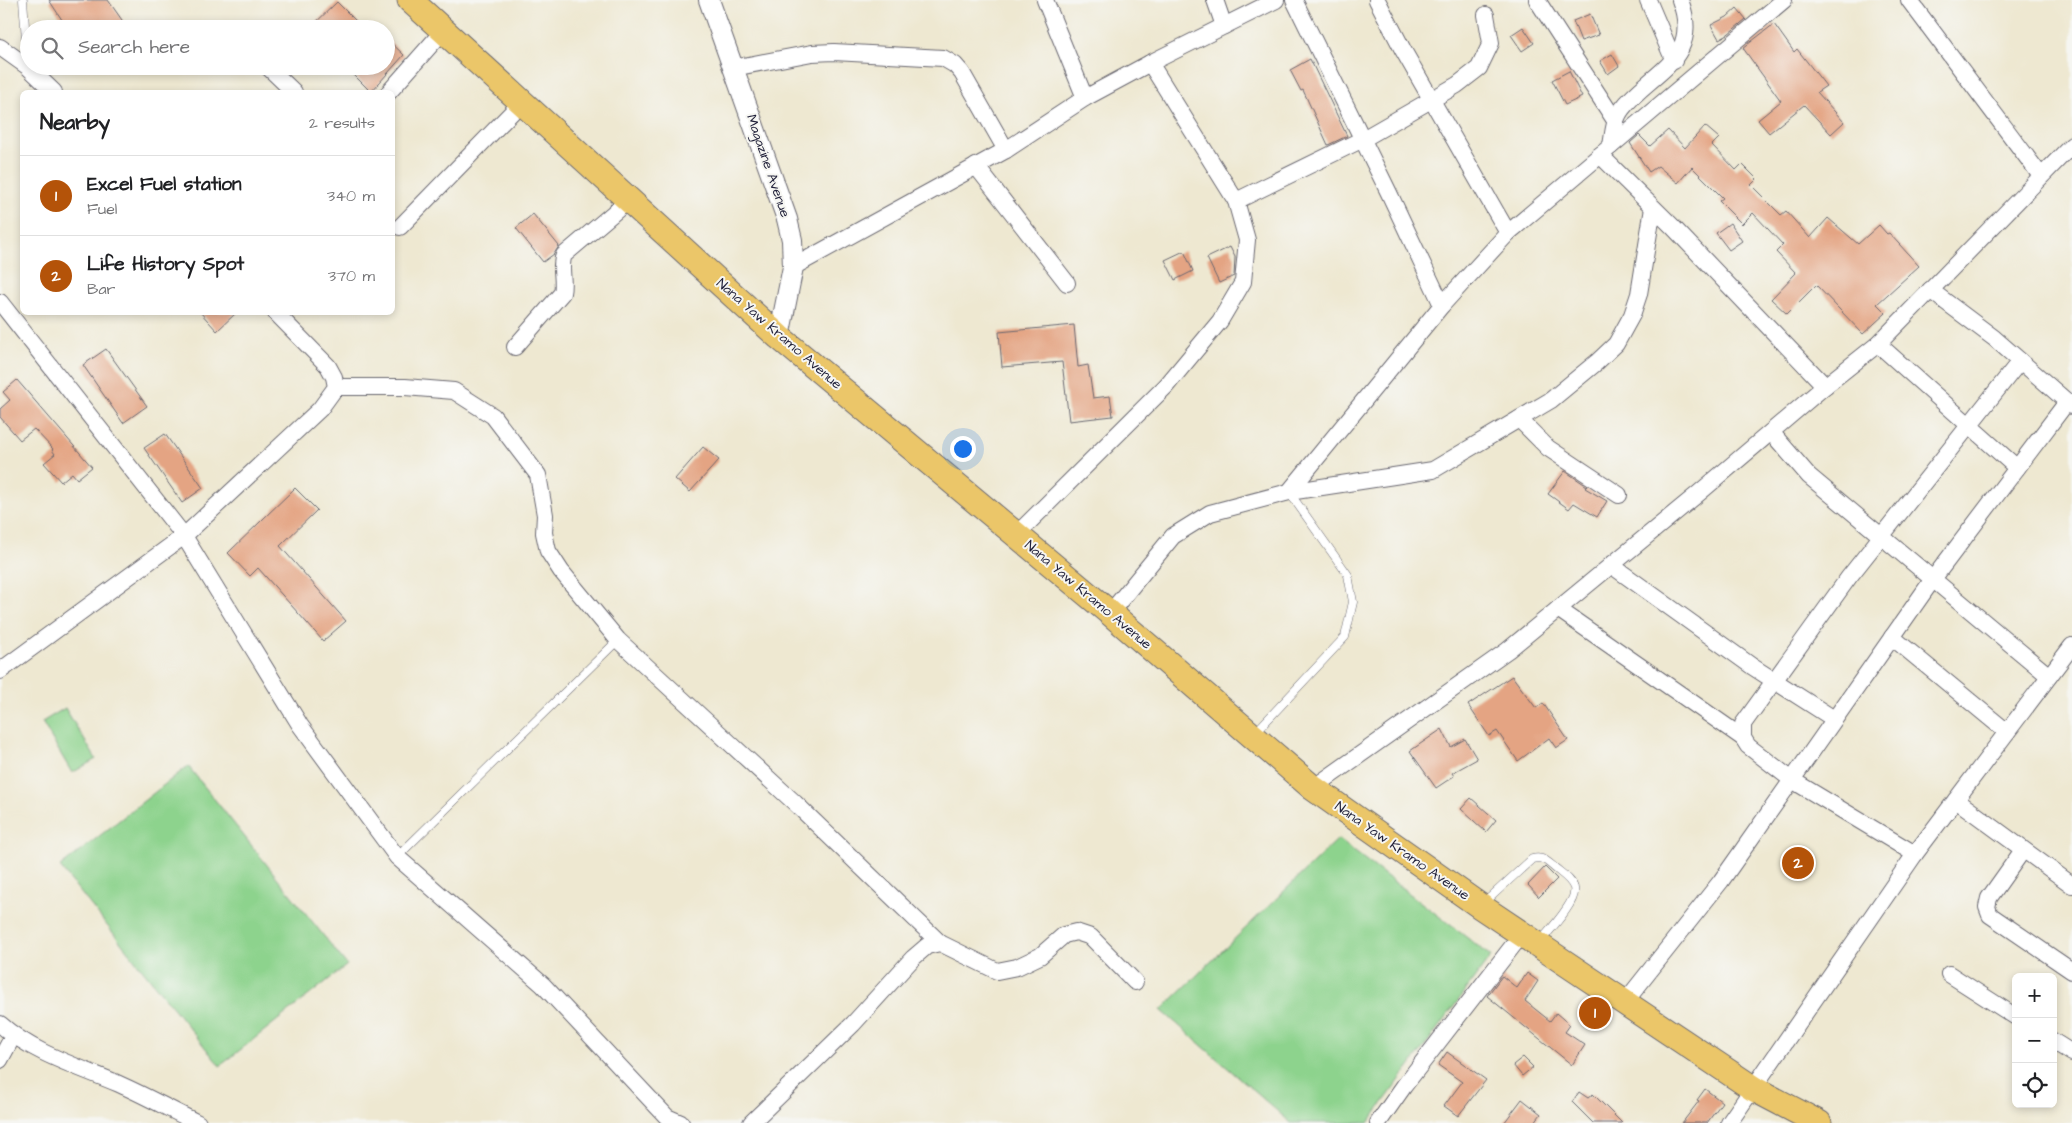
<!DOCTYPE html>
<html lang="en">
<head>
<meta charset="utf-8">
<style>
	:root { --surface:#fff; --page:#f6f6f6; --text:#202124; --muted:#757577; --line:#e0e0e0; --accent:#b45309 }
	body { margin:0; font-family:"Architects Daughter",sans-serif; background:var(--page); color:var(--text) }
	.controls { position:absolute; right:15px; bottom:15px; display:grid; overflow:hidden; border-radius:8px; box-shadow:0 2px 8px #0003 }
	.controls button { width:45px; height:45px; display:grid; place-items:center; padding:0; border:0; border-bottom:1px solid var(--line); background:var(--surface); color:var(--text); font:25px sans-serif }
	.you { position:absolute; left:962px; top:448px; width:18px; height:18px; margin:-12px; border:4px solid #fff; border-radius:50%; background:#1a73e8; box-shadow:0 0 0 8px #1a73e833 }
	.badge { display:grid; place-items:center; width:32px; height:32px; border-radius:50%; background:var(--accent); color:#fff; font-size:16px; font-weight:700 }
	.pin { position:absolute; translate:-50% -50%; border:2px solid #fff; box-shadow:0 1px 5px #0006 }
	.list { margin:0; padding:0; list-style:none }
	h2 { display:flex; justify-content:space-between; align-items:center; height:65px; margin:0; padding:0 20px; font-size:21px }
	h2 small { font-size:16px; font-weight:400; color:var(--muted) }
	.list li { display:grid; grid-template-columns:32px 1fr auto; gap:15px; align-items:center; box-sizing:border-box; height:80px; padding:0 20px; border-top:1px solid var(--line) }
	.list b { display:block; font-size:19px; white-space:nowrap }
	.list p { margin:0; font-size:16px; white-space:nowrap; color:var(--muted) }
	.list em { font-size:16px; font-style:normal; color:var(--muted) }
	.icon { flex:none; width:28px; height:28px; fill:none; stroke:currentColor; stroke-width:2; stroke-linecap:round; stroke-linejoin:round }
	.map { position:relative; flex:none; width:2072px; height:1123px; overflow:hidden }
	.search { position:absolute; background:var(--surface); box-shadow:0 2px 8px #0003; left:20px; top:20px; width:375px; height:55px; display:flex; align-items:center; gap:12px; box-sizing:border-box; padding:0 18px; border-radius:28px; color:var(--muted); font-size:19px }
	.panel { position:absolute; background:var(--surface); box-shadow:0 2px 8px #0003; left:20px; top:90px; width:375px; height:225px; border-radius:8px }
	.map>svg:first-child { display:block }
	.green { fill:#8dd38d; stroke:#587a64 }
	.building { fill:#e4a483 }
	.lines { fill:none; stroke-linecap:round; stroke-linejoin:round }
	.service-casing { stroke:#696770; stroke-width:9 }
	.minor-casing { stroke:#696770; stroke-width:18 }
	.tertiary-casing { stroke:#696770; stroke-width:22 }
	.primary-casing { stroke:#696770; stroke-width:27 }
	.service { stroke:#fff; stroke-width:8 }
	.minor { stroke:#fff; stroke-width:16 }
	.tertiary { stroke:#fff; stroke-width:20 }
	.primary { stroke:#ebc669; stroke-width:25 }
	.labels { text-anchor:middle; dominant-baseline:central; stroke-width:4; stroke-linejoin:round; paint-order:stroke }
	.street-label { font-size:14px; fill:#22223b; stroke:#f6f6f2 }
</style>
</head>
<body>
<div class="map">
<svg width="2072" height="1123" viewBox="0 0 2072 1123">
	<rect width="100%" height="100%" fill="#f6f6f2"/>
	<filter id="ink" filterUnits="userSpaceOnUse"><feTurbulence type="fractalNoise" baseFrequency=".02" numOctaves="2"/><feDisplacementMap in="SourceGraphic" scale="10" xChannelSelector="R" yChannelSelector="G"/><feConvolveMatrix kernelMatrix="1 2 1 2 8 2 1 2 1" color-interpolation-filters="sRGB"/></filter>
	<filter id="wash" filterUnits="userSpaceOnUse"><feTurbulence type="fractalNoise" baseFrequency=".0096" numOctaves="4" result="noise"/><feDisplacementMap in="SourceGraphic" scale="20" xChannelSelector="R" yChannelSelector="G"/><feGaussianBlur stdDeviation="1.12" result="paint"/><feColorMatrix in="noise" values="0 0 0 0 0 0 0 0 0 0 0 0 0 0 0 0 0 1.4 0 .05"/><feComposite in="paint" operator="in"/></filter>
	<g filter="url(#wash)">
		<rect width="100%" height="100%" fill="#eee8d1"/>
		<!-- green -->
		<g class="green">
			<path d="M65,708l31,51 -24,14 -30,-51z"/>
			<path d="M188,766l159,199 -127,101 -160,-199z"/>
			<path d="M1338,839l153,117 -123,167h-77l-130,-113z"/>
		</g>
		<g id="blocks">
			<!-- building -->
			<g class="building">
				<path d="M49,0h59l16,23 -7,6h-49z"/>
				<path d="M337,2l27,27h-55z"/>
				<path d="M1737,8l9,11 -18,15 -9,5 -8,-14 16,-8z"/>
				<path d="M1590,14l9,21 -18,6 -8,-20z"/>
				<path d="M1774,24l20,28 3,-3 29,37 -9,6 27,30 -13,12 -27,-29 -35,28 -11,-13 23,-19 -38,-53z"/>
				<path d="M1523,27l11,16 -12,8 -11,-16z"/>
				<path d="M386,38l18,17 -33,37 -26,-26h41z"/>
				<path d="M1612,54l7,12 -11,8 -8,-13z"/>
				<path d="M1310,59l37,77 -19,9 -25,-55 -2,1 -11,-21z"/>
				<path d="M1569,71l13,26 -17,8 -13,-25z"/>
				<path d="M1705,126l14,12 -7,7 24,25 6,-6 15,15 -6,6 30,30 5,-4 24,27 18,-20 30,26 21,-19 8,9 2,-1 30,33 -42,38 9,9 -23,21 -47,-49 -29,29 -16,-15 25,-26 -20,-21 7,-7 -30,-32 -11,11 -23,-23 4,-3 -31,-31 -14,16 -20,-17 -9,6 -19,-29 9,-8 11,11 18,-16 17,18z"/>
				<path d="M533,214l26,32 -5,8 -11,8 -27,-34z"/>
				<path d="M1730,223l12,18 -13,9 -13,-17z"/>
				<path d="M1230,247l5,10 -1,19 -15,7 -12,-25z"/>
				<path d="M1184,251l9,20 -18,9 -10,-20z"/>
				<path d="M200,312h37l-20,19z"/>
				<path d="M1074,325l4,42 10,-2 5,33 17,-2 3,20 -44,5 -7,-59 -60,5 -3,-35z"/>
				<path d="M106,349l41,57 -24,17 -40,-58z"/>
				<path d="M17,380l75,87 -15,12 -5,-6 -11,9 -17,-19 11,-9 -3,-4 1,-1 -19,-20 -14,11 -20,-23v-8l10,-9 -7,-8z"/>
				<path d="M165,434l38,54 -21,15 -38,-55z"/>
				<path d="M703,447l16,13 -29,32 -15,-13z"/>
				<path d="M1565,471l22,15 -2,2 22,13 -10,16 -23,-14 -5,6 -21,-15z"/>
				<path d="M295,488l22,22 -37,36 66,75 -23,20 -65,-73 -8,8 -22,-23z"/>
				<path d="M1512,676l24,32 7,-5 25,37 -12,8 -7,-10 -31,23 -21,-30 -8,5 -21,-31z"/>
				<path d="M1442,729l9,18 14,-8 12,20 -25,14 2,3 -18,12 -26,-37z"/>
				<path d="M1471,798l25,22 -10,12 -25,-23z"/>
				<path d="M1545,867l12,12 -18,18 -11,-12z"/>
				<path d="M1527,973l11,8 -13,20 25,20 6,-8 14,12 -5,7 20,13 -13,20 -85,-69 15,-20 15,12z"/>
				<path d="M1447,1052l39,28 -28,36 -14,-10 18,-24 -24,-17z"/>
				<path d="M1523,1057l10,10 -11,9 -9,-11z"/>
				<path d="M1705,1089l17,13 -15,21h-25l17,-22 -2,-1z"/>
				<path d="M1579,1092l9,6 5,-4 29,29h-29l-21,-21z"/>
				<path d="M1522,1099l19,15 -7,9h-30z"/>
			</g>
		</g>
	</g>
	<g filter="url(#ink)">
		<use href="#blocks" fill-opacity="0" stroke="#696770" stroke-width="1"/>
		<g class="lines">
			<defs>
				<g id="service">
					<path d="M23,0l5,65"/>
					<path d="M1254,734l91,-97 8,-35 -5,-27 -59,-83"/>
					<path d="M397,857l221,-217"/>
					<path d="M1483,904l49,-45c11,-3 16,3 23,9 7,6 17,12 19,20 4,13 -26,44 -35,55"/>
				</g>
				<g id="minor">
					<path d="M1045,0l40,98"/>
					<path d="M1215,0l9,26"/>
					<path d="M1294,0l95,193 53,112"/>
					<path d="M1377,0l26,50 105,183"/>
					<path d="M1537,0l79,122"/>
					<path d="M1648,0l26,61"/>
					<path d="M1909,0l132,176"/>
					<path d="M0,47l28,20 26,25"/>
					<path d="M267,66l27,26"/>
					<path d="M733,68l79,-15 22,-1 109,6 12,7 7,8 44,77"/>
					<path d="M389,92l54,-61"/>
					<path d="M1611,146c2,-12 3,-27 11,-37 28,-37 81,-49 58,-109"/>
					<path d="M1600,155l72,71 153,160"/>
					<path d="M976,166l91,117"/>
					<path d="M1236,201l127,-62 94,-54 22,-17 12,-25 -5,-28"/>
					<path d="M400,227l122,-125"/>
					<path d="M793,267l213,-117 79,-52 65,-35 126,-63"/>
					<path d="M1930,290l64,48 78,68"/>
					<path d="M0,302l184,234 116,189 97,132 146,128 124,132 14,6"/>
					<path d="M1878,344l139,124"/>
					<path d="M515,347l47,-54c3,-12 -3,-27 2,-38l66,-56"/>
					<path d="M336,387h69l49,4 39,25 45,59 7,40 -1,18 4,18 13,20 57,69 177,163 145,140"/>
					<path d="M1519,419l29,29 71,47"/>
					<path d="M1771,432l38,44 240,200"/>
					<path d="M1289,492l144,-22 118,-70 46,-38 19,-18 16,-29 7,-21 14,-86"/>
					<path d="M1016,535l150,-149 54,-65 23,-39 4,-42 -11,-39 -86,-138"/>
					<path d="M1611,565l142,102 81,52"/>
					<path d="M1558,609l185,129"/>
					<path d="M1110,613l63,-77 37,-23 79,-21 153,-187 66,-72 276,-233"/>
					<path d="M1892,637l115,95"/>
					<path d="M0,671l184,-135 136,-127 16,-22 -2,-10 -6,-11 -53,-54"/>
					<path d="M1313,788l195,-138 191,-157 126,-107 53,-42 194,-199"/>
					<path d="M1956,800l116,85"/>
					<path d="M2023,850l-34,48 -2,9 3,8 82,56"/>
					<path d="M1915,854l-123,-74 -44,-34 -5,-8v-14l106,-147 171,-216"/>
					<path d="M1949,974l67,43"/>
					<path d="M1625,1002l96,-121 212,-302 134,-177"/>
					<path d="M0,1024c32,29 79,43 119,60 27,12 52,26 79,39"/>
					<path d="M2053,1041l19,12"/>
					<path d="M0,1060l13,-24"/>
					<path d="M751,1123l102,-99 60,-66 14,-12 13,-3 57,28 20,-4 23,-11 24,-21 12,-3 15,5 44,45"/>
					<path d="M1378,1123l26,-37 118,-152"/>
					<path d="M1729,1123l186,-269 157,-208"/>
				</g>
				<path id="tertiary" d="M709,0l78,219 5,21 1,27 -14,70"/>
				<path id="primary" d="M410,0l369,337 331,276 203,175 167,118 274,183 65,34"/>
			</defs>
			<!-- service casing -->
			<use href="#service" class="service-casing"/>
			<!-- minor casing -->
			<use href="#minor" class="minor-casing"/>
			<!-- tertiary casing -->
			<use href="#tertiary" class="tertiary-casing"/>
			<!-- primary casing -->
			<use href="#primary" class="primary-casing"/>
			<!-- service -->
			<use href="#service" class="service"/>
			<!-- minor -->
			<use href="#minor" class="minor"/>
			<!-- tertiary -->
			<use href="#tertiary" class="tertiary"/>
			<!-- primary -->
			<use href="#primary" class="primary"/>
		</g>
	</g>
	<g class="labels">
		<!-- street labels -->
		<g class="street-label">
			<text transform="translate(768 166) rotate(71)">Magazine Avenue</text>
			<text transform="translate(779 334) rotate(41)">Nana Yaw Kramo Avenue</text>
			<text transform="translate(1088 595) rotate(40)">Nana Yaw Kramo Avenue</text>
			<text transform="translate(1402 851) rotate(35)">Nana Yaw Kramo Avenue</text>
		</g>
	</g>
</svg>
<div class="controls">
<button>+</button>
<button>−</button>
<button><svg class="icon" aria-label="locate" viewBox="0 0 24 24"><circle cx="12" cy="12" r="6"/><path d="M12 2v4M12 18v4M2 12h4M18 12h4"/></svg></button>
</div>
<div class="you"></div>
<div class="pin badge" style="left:1595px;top:1013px">1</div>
<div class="pin badge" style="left:1798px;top:863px">2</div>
<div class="search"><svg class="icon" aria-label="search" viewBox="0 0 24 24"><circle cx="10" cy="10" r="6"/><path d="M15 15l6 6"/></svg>Search here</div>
<section class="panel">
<h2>Nearby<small>2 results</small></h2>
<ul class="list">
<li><span class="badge">1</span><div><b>Excel Fuel station</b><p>Fuel</p></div><em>340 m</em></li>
<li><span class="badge">2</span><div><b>Life History Spot</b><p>Bar</p></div><em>370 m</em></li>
</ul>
</section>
</div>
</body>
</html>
